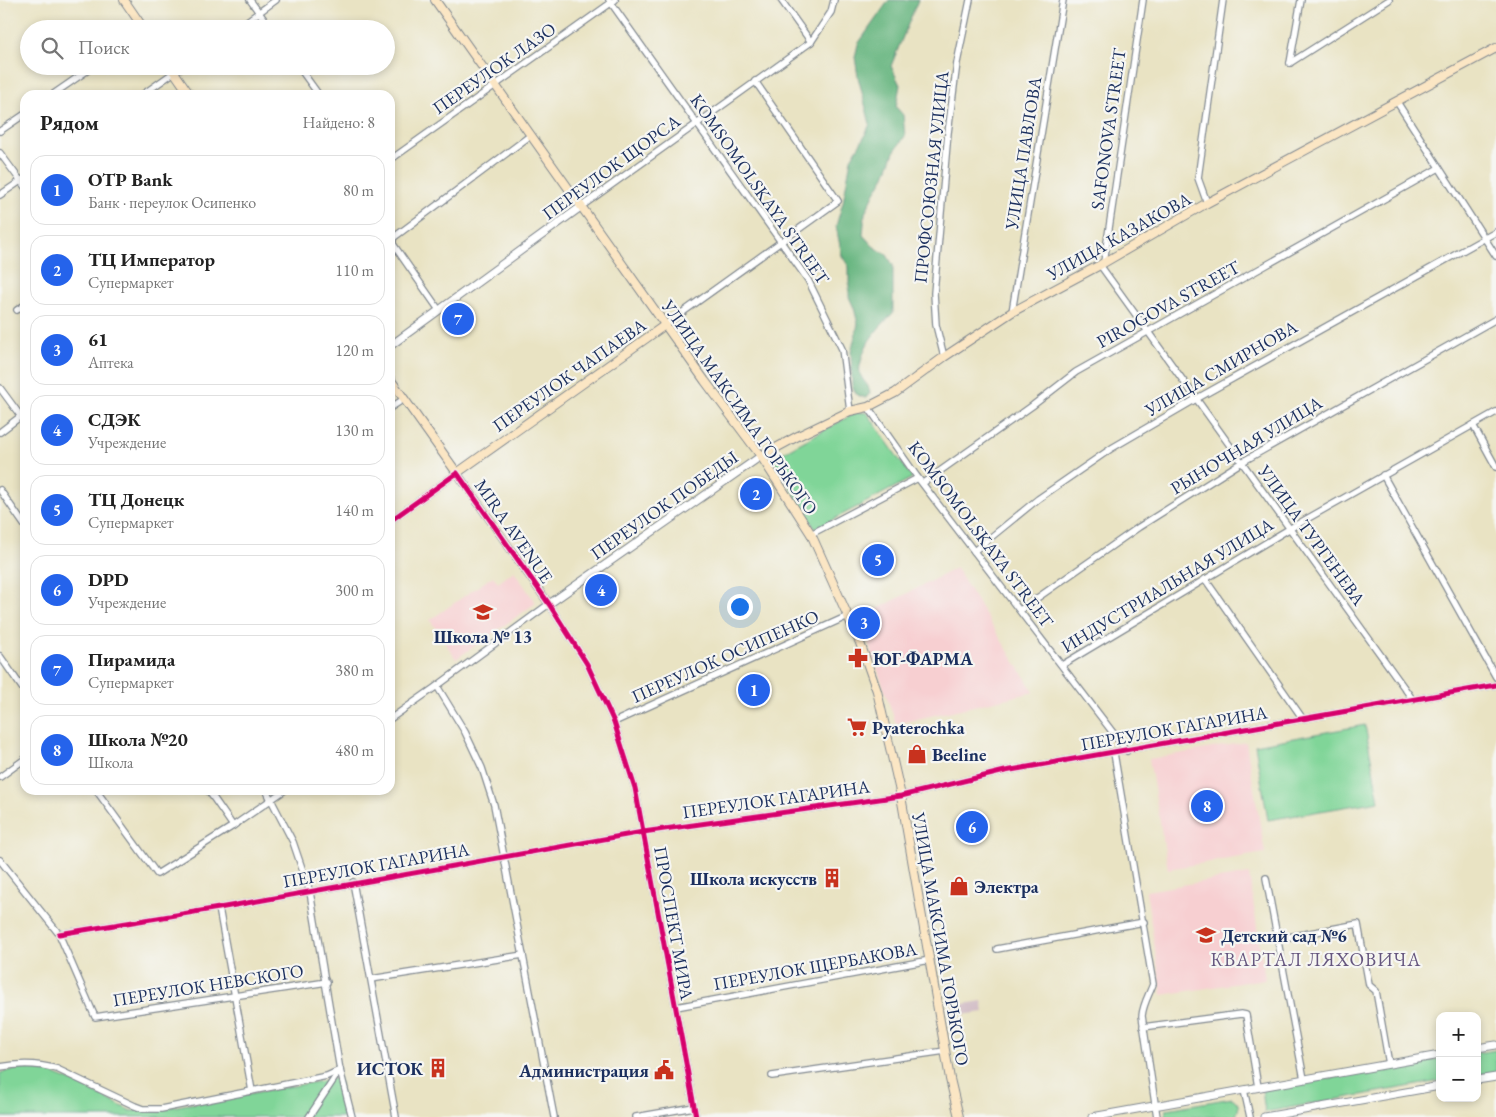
<!DOCTYPE html>
<html lang="ru">
<head>
<meta charset="utf-8">
<style>
	:root { --surface:#fff; --page:#f2f2f2; --text:#222; --muted:#767676; --line:#e0e0e0; --accent:#2563eb }
	body { margin:0; font-family:"EB Garamond",serif; background:var(--page); color:var(--text) }
	.controls { position:absolute; right:15px; bottom:15px; display:grid; overflow:hidden; border-radius:10px; box-shadow:0 2px 8px #0003 }
	.controls button { width:45px; height:45px; display:grid; place-items:center; padding:0; border:0; border-bottom:1px solid var(--line); background:var(--surface); color:var(--text); font:25px sans-serif }
	.you { position:absolute; left:739px; top:606px; width:18px; height:18px; margin:-12px; border:4px solid #fff; border-radius:50%; background:#1a73e8; box-shadow:0 0 0 8px #1a73e833 }
	.badge { display:grid; place-items:center; width:32px; height:32px; border-radius:50%; background:var(--accent); color:#fff; font-size:16px; font-weight:700 }
	.pin { position:absolute; translate:-50% -50%; border:2px solid #fff; box-shadow:0 1px 5px #0006 }
	.list { margin:0; padding:0; list-style:none }
	h2 { display:flex; justify-content:space-between; align-items:center; height:65px; margin:0; padding:0 20px; font-size:21px }
	h2 small { font-size:16px; font-weight:400; color:var(--muted) }
	.list li { display:grid; grid-template-columns:32px 1fr auto; gap:15px; align-items:center; box-sizing:border-box; height:70px; margin:0 10px 10px; padding:0 10px; border:1px solid var(--line); border-radius:15px }
	.list b { display:block; font-size:19px; white-space:nowrap }
	.list p { margin:0; font-size:16px; white-space:nowrap; color:var(--muted) }
	.list em { font-size:16px; font-style:normal; color:var(--muted) }
	.icon { flex:none; width:28px; height:28px; fill:none; stroke:currentColor; stroke-width:2; stroke-linecap:round; stroke-linejoin:round }
	.map { position:relative; flex:none; width:1496px; height:1117px; overflow:hidden }
	.search { position:absolute; background:var(--surface); box-shadow:0 2px 8px #0003; left:20px; top:20px; width:375px; height:55px; display:flex; align-items:center; gap:12px; box-sizing:border-box; padding:0 18px; border-radius:28px; color:var(--muted); font-size:19px }
	.panel { position:absolute; background:var(--surface); box-shadow:0 2px 8px #0003; left:20px; top:90px; width:375px; height:705px; border-radius:15px }
	.map>svg:first-child { display:block }
	.built { fill:#f7cfd1 }
	.industrial { fill:#d2bdc6 }
	.green { fill:#80d598; stroke:#4e827b }
	.forest { fill:#68b680; stroke:#42726f }
	.lines { fill:none; stroke-linecap:round; stroke-linejoin:round }
	.minor-casing { stroke:#828990; stroke-width:8 }
	.tertiary-casing { stroke:#828990; stroke-width:9 }
	.secondary-casing { stroke:#828990; stroke-width:10 }
	.minor { stroke:#fff; stroke-width:5.5 }
	.tertiary { stroke:#fff; stroke-width:7 }
	.secondary { stroke:#fbe6c4; stroke-width:8 }
	.cycleway-casing { stroke:#f6f6f2; stroke-width:8 }
	.cycleway { stroke:#d6006c; stroke-width:5 }
	.labels { text-anchor:middle; dominant-baseline:central; stroke-width:4.5; stroke-linejoin:round; paint-order:stroke }
	.street-label { font-size:18px; fill:#1b2f5e; stroke:#f6f6f2 }
	.poi-label { font-size:18px; font-weight:bold; fill:#1b2f5e; stroke:#f6f6f2; text-anchor:start }
	.neighbourhood-label { font-size:19px; letter-spacing:1px; fill:#66577f; stroke:#f6f6f2 }
</style>
</head>
<body>
<div class="map">
<svg width="1496" height="1117" viewBox="0 0 1496 1117">
	<rect width="100%" height="100%" fill="#f6f6f2"/>
	<filter id="ink" filterUnits="userSpaceOnUse"><feTurbulence type="fractalNoise" baseFrequency=".02" numOctaves="2"/><feDisplacementMap in="SourceGraphic" scale="10" xChannelSelector="R" yChannelSelector="G"/><feConvolveMatrix kernelMatrix="1 2 1 2 8 2 1 2 1" color-interpolation-filters="sRGB"/></filter>
	<filter id="wash" filterUnits="userSpaceOnUse"><feTurbulence type="fractalNoise" baseFrequency=".0096" numOctaves="4" result="noise"/><feDisplacementMap in="SourceGraphic" scale="20" xChannelSelector="R" yChannelSelector="G"/><feGaussianBlur stdDeviation="1.12" result="paint"/><feColorMatrix in="noise" values="0 0 0 0 0 0 0 0 0 0 0 0 0 0 0 0 0 1.4 0 .05"/><feComposite in="paint" operator="in"/></filter>
	<g filter="url(#wash)">
		<rect width="100%" height="100%" fill="#e9e3c3"/>
		<!-- built -->
		<g class="built">
			<path d="M956,568l78,124 -138,32 -36,-106z"/>
			<path d="M514,571l22,32 -80,56 -26,-39 63,-44 5,7z"/>
			<path d="M1246,742l19,111 -97,16 -19,-110z"/>
			<path d="M1249,874l16,105 -103,16 -16,-104z"/>
		</g>
		<!-- industrial -->
		<path class="industrial" d="M982,1001l2,11 -22,3 -1,-5 -8,1 -1,-5z"/>
		<!-- green -->
		<g class="green">
			<path d="M857,412l10,1 45,65 -97,51 -42,-71z"/>
			<path d="M1365,725l14,76 -111,19 -13,-75z"/>
			<path d="M1496,1050v22l-19,3v-22z"/>
			<path d="M1440,1059v22l-175,31 -3,-22z"/>
			<path d="M19,1068l24,2 33,13 55,28 29,-2 179,-31 7,39h-346v-44z"/>
			<path d="M1232,1098c8,5 8,11 3,19h-70l2,-8z"/>
		</g>
		<!-- forest -->
		<path class="forest" d="M889,0h29l-27,66 9,19 -4,22 7,8 2,21 -11,16 -9,24 -11,18 -9,19 -2,22 10,11 14,9 6,10v48c-15,16 -27,26 -32,49 -1,3 -2,7 -1,11 2,9 9,10 10,20l-4,5 -9,-3 -5,-9 -1,-34 7,-28 -4,-16 -5,-11v-30l-7,-11 -6,-30 7,-24 8,-43 12,-20 7,-15 -12,-47 -3,-20 3,-13z"/>
	</g>
	<g filter="url(#ink)">
		<g class="lines">
			<defs>
				<g id="minor">
					<path d="M250,0l21,29"/>
					<path d="M609,0l199,280 34,69 8,62"/>
					<path d="M781,0l30,42"/>
					<path d="M236,29l40,-29"/>
					<path d="M1290,63l99,-63"/>
					<path d="M1290,63l11,-63"/>
					<path d="M298,66l21,29"/>
					<path d="M52,95l42,-29"/>
					<path d="M142,95l41,-29"/>
					<path d="M1397,102l99,154"/>
					<path d="M0,131l25,-17"/>
					<path d="M0,153l25,34"/>
					<path d="M390,160l225,-160"/>
					<path d="M0,195l25,-17"/>
					<path d="M1207,203l-9,-25 25,-178"/>
					<path d="M582,206l229,-164 20,-30 3,-12"/>
					<path d="M1104,262l39,-262"/>
					<path d="M1100,265l313,435"/>
					<path d="M17,310l8,-5"/>
					<path d="M439,310l-46,-66v-6l138,-103"/>
					<path d="M1012,312l51,-312"/>
					<path d="M665,325l173,-124 -83,-120"/>
					<path d="M944,357l-8,-32 -2,-32 14,-160 9,-70 13,-63"/>
					<path d="M0,388l25,34"/>
					<path d="M868,407l50,71 209,273"/>
					<path d="M390,408l14,-9"/>
					<path d="M1473,425l23,42"/>
					<path d="M0,432l25,-19"/>
					<path d="M1383,475l113,202"/>
					<path d="M923,483l109,-77 44,-34 363,-204"/>
					<path d="M0,490l25,36"/>
					<path d="M390,521l67,-48"/>
					<path d="M811,534l107,-56"/>
					<path d="M974,551l64,-52 74,-51 84,-49 300,-167"/>
					<path d="M1205,579l98,140"/>
					<path d="M1020,610l119,-83 103,-65 254,-143"/>
					<path d="M0,656l25,36"/>
					<path d="M1062,665l227,-136 207,-117"/>
					<path d="M437,686l28,46 17,36 12,37 60,312"/>
					<path d="M390,719l47,-33 112,-82 38,60 27,58 21,66 61,329"/>
					<path d="M614,722l234,-106"/>
					<path d="M1114,753l39,231c-4,11 -10,20 -11,32l15,101"/>
					<path d="M0,777l25,-18"/>
					<path d="M96,790l61,84 76,-48 52,-36"/>
					<path d="M208,790l25,36"/>
					<path d="M266,790l27,52 17,50 30,178 12,47"/>
					<path d="M0,860l59,74 36,83 232,-35"/>
					<path d="M1266,878l38,201"/>
					<path d="M353,882l43,235"/>
					<path d="M219,908l33,183"/>
					<path d="M59,934l160,-26 424,-76 258,-36 104,-25 491,-86"/>
					<path d="M1278,939l80,-15 11,61 7,6 13,73"/>
					<path d="M997,949l147,-27"/>
					<path d="M371,979l152,-24"/>
					<path d="M676,1007l254,-47"/>
					<path d="M1143,1027l98,-13 5,1 12,72"/>
					<path d="M0,1067c20,-4 37,-4 57,2l78,37 8,3h18l166,-33 13,-6"/>
					<path d="M772,1076l173,-25"/>
					<path d="M1244,1090l6,27"/>
					<path d="M309,1117l31,-47"/>
					<path d="M636,1117l58,-10"/>
				</g>
				<g id="tertiary">
					<path d="M390,346l192,-140"/>
					<path d="M457,473l92,131 212,-148"/>
					<path d="M1477,1048l19,-3"/>
					<path d="M1477,1080l19,-3"/>
					<path d="M1092,1117l348,-62"/>
					<path d="M1264,1117l176,-31"/>
				</g>
				<g id="secondary">
					<path d="M124,0l20,29"/>
					<path d="M435,0l270,381 56,75 50,78 49,109 17,48 24,105 49,283 9,38"/>
					<path d="M170,66l20,29"/>
					<path d="M390,379l67,94 208,-148"/>
					<path d="M761,456l37,-20 52,-25 18,-4 27,-14 49,-36 68,-45 88,-47 107,-62 289,-155"/>
				</g>
			</defs>
			<!-- minor casing -->
			<use href="#minor" class="minor-casing"/>
			<!-- tertiary casing -->
			<use href="#tertiary" class="tertiary-casing"/>
			<!-- secondary casing -->
			<use href="#secondary" class="secondary-casing"/>
			<!-- minor -->
			<use href="#minor" class="minor"/>
			<!-- tertiary -->
			<use href="#tertiary" class="tertiary"/>
			<!-- secondary -->
			<use href="#secondary" class="secondary"/>
			<defs>
				<g id="cycleway">
					<path d="M390,521l67,-48 92,131 38,60 27,58 21,66 61,329"/>
					<path d="M59,934l160,-26 424,-76 258,-36 104,-25 491,-86"/>
				</g>
			</defs>
			<!-- cycleway casing -->
			<use href="#cycleway" class="cycleway-casing"/>
			<!-- cycleway -->
			<use href="#cycleway" class="cycleway"/>
		</g>
	</g>
	<!-- icons -->
	<defs>
		<symbol id="school-bare" viewBox="-9 -9 18 18"><path d="M0-5L7-2L0 1L-7-2ZM-4 1L0 2.5L4 1V4Q0 6-4 4Z" fill="#c8321e" stroke="#f6f6f2" stroke-width="2.5" paint-order="stroke"/></symbol>
		<symbol id="pharmacy-bare" viewBox="-9 -9 18 18"><path d="M-2-6h4v4h4v4h-4v4h-4v-4h-4v-4h4Z" fill="#c8321e" stroke="#f6f6f2" stroke-width="2.5" paint-order="stroke"/></symbol>
		<symbol id="supermarket-bare" viewBox="-9 -9 18 18"><path d="M-6-5.5h2.5l.6 2H6L4.5 2H-2.5L-4.4-4H-6ZM-1.5 3.2a1.3 1.3 0 1 0 .1 0ZM3 3.2a1.3 1.3 0 1 0 .1 0Z" fill="#c8321e" stroke="#f6f6f2" stroke-width="2.5" paint-order="stroke"/></symbol>
		<symbol id="shop-bare" viewBox="-9 -9 18 18"><path d="M-5-2.5h2.3a2.7 3.5 0 0 1 5.4 0H5L5.5 6h-11ZM-1.5-2.5h3a1.5 2.3 0 0 0-3 0Z" fill="#c8321e" stroke="#f6f6f2" stroke-width="2.5" paint-order="stroke"/></symbol>
		<symbol id="building-bare" viewBox="-9 -9 18 18"><path d="M-4-6H4V6H1V3H-1V6H-4ZM-2.5-4.3h1.7v1.8h-1.7ZM.8-4.3h1.7v1.8H.8ZM-2.5-1h1.7V.8h-1.7ZM.8-1h1.7V.8H.8Z" fill="#c8321e" stroke="#f6f6f2" stroke-width="2.5" paint-order="stroke"/></symbol>
		<symbol id="civic-bare" viewBox="-9 -9 18 18"><path d="M-.6-6.5H3V-4.5H.6V-3L4-1V1h2V6H-6V1h2V-1L-.6-3ZM-1.2 2.5V6h2.4V2.5Z" fill="#c8321e" stroke="#f6f6f2" stroke-width="2.5" paint-order="stroke"/></symbol>
	</defs>
	<g fill-rule="evenodd">
		<use href="#school-bare" x="469" y="598" width="28" height="28"/>
		<use href="#pharmacy-bare" x="844" y="644" width="28" height="28"/>
		<use href="#supermarket-bare" x="843" y="713" width="28" height="28"/>
		<use href="#shop-bare" x="903" y="740" width="28" height="28"/>
		<use href="#building-bare" x="818" y="864" width="28" height="28"/>
		<use href="#shop-bare" x="945" y="872" width="28" height="28"/>
		<use href="#school-bare" x="1192" y="921" width="28" height="28"/>
		<use href="#building-bare" x="424" y="1054" width="28" height="28"/>
		<use href="#civic-bare" x="650" y="1056" width="28" height="28"/>
	</g>
	<g class="labels">
		<!-- street labels -->
		<g class="street-label">
			<text transform="translate(494 68) rotate(-35)">ПЕРЕУЛОК ЛАЗО</text>
			<text transform="translate(1108 129) rotate(-82)">SAFONOVA STREET</text>
			<text transform="translate(1023 153) rotate(-81)">УЛИЦА ПАВЛОВА</text>
			<text transform="translate(611 167) rotate(-36)">ПЕРЕУЛОК ЩОРСА</text>
			<text transform="translate(931 177) rotate(-84)">ПРОФСОЮЗНАЯ УЛИЦА</text>
			<text transform="translate(760 189) rotate(55)">KOMSOMOLSKAYA STREET</text>
			<text transform="translate(1119 236) rotate(-29)">УЛИЦА КАЗАКОВА</text>
			<text transform="translate(1168 304) rotate(-29)">PIROGOVA STREET</text>
			<text transform="translate(1221 368) rotate(-30)">УЛИЦА СМИРНОВА</text>
			<text transform="translate(569 375) rotate(-35)">ПЕРЕУЛОК ЧАПАЕВА</text>
			<text transform="translate(740 407) rotate(55)">УЛИЦА МАКСИМА ГОРЬКОГО</text>
			<text transform="translate(1246 445) rotate(-31)">РЫНОЧНАЯ УЛИЦА</text>
			<text transform="translate(664 505) rotate(-35)">ПЕРЕУЛОК ПОБЕДЫ</text>
			<text transform="translate(514 531) rotate(55)">MIRA AVENUE</text>
			<text transform="translate(981 534) rotate(53)">KOMSOMOLSKAYA STREET</text>
			<text transform="translate(1312 535) rotate(54)">УЛИЦА ТУРГЕНЕВА</text>
			<text transform="translate(1167 585) rotate(-31)">ИНДУСТРИАЛЬНАЯ УЛИЦА</text>
			<text transform="translate(725 656) rotate(-24)">ПЕРЕУЛОК ОСИПЕНКО</text>
			<text transform="translate(1174 728) rotate(-10)">ПЕРЕУЛОК ГАГАРИНА</text>
			<text transform="translate(776 799) rotate(-8)">ПЕРЕУЛОК ГАГАРИНА</text>
			<text transform="translate(376 865) rotate(-10)">ПЕРЕУЛОК ГАГАРИНА</text>
			<text transform="translate(674 923) rotate(80)">ПРОСПЕКТ МИРА</text>
			<text transform="translate(941 939) rotate(80)">УЛИЦА МАКСИМА ГОРЬКОГО</text>
			<text transform="translate(815 966) rotate(-10)">ПЕРЕУЛОК ЩЕРБАКОВА</text>
			<text transform="translate(208 985) rotate(-9)">ПЕРЕУЛОК НЕВСКОГО</text>
		</g>
		<!-- poi labels -->
		<g class="poi-label">
			<text x="483" y="636" text-anchor="middle">Школа № 13</text>
			<text x="873" y="658">ЮГ-ФАРМА</text>
			<text x="872" y="727">Pyaterochka</text>
			<text x="932" y="754">Beeline</text>
			<text x="817" y="878" text-anchor="end">Школа искусств</text>
			<text x="974" y="886">Электра</text>
			<text x="1221" y="935">Детский сад №6</text>
			<text x="423" y="1068" text-anchor="end">ИСТОК</text>
			<text x="649" y="1070" text-anchor="end">Администрация</text>
		</g>
		<!-- neighbourhood labels -->
		<g class="neighbourhood-label">
			<text x="1316" y="959">КВАРТАЛ ЛЯХОВИЧА</text>
		</g>
	</g>
</svg>
<div class="controls">
<button>+</button>
<button>−</button>
</div>
<div class="you"></div>
<div class="pin badge" style="left:754px;top:690px">1</div>
<div class="pin badge" style="left:756px;top:494px">2</div>
<div class="pin badge" style="left:864px;top:623px">3</div>
<div class="pin badge" style="left:601px;top:590px">4</div>
<div class="pin badge" style="left:878px;top:560px">5</div>
<div class="pin badge" style="left:972px;top:827px">6</div>
<div class="pin badge" style="left:458px;top:319px">7</div>
<div class="pin badge" style="left:1207px;top:806px">8</div>
<div class="search"><svg class="icon" aria-label="search" viewBox="0 0 24 24"><circle cx="10" cy="10" r="6"/><path d="M15 15l6 6"/></svg>Поиск</div>
<section class="panel">
<h2>Рядом<small>Найдено: 8</small></h2>
<ul class="list">
<li><span class="badge">1</span><div><b>OTP Bank</b><p>Банк · переулок Осипенко</p></div><em>80 m</em></li>
<li><span class="badge">2</span><div><b>ТЦ Император</b><p>Супермаркет</p></div><em>110 m</em></li>
<li><span class="badge">3</span><div><b>61</b><p>Аптека</p></div><em>120 m</em></li>
<li><span class="badge">4</span><div><b>СДЭК</b><p>Учреждение</p></div><em>130 m</em></li>
<li><span class="badge">5</span><div><b>ТЦ Донецк</b><p>Супермаркет</p></div><em>140 m</em></li>
<li><span class="badge">6</span><div><b>DPD</b><p>Учреждение</p></div><em>300 m</em></li>
<li><span class="badge">7</span><div><b>Пирамида</b><p>Супермаркет</p></div><em>380 m</em></li>
<li><span class="badge">8</span><div><b>Школа №20</b><p>Школа</p></div><em>480 m</em></li>
</ul>
</section>
</div>
</body>
</html>
